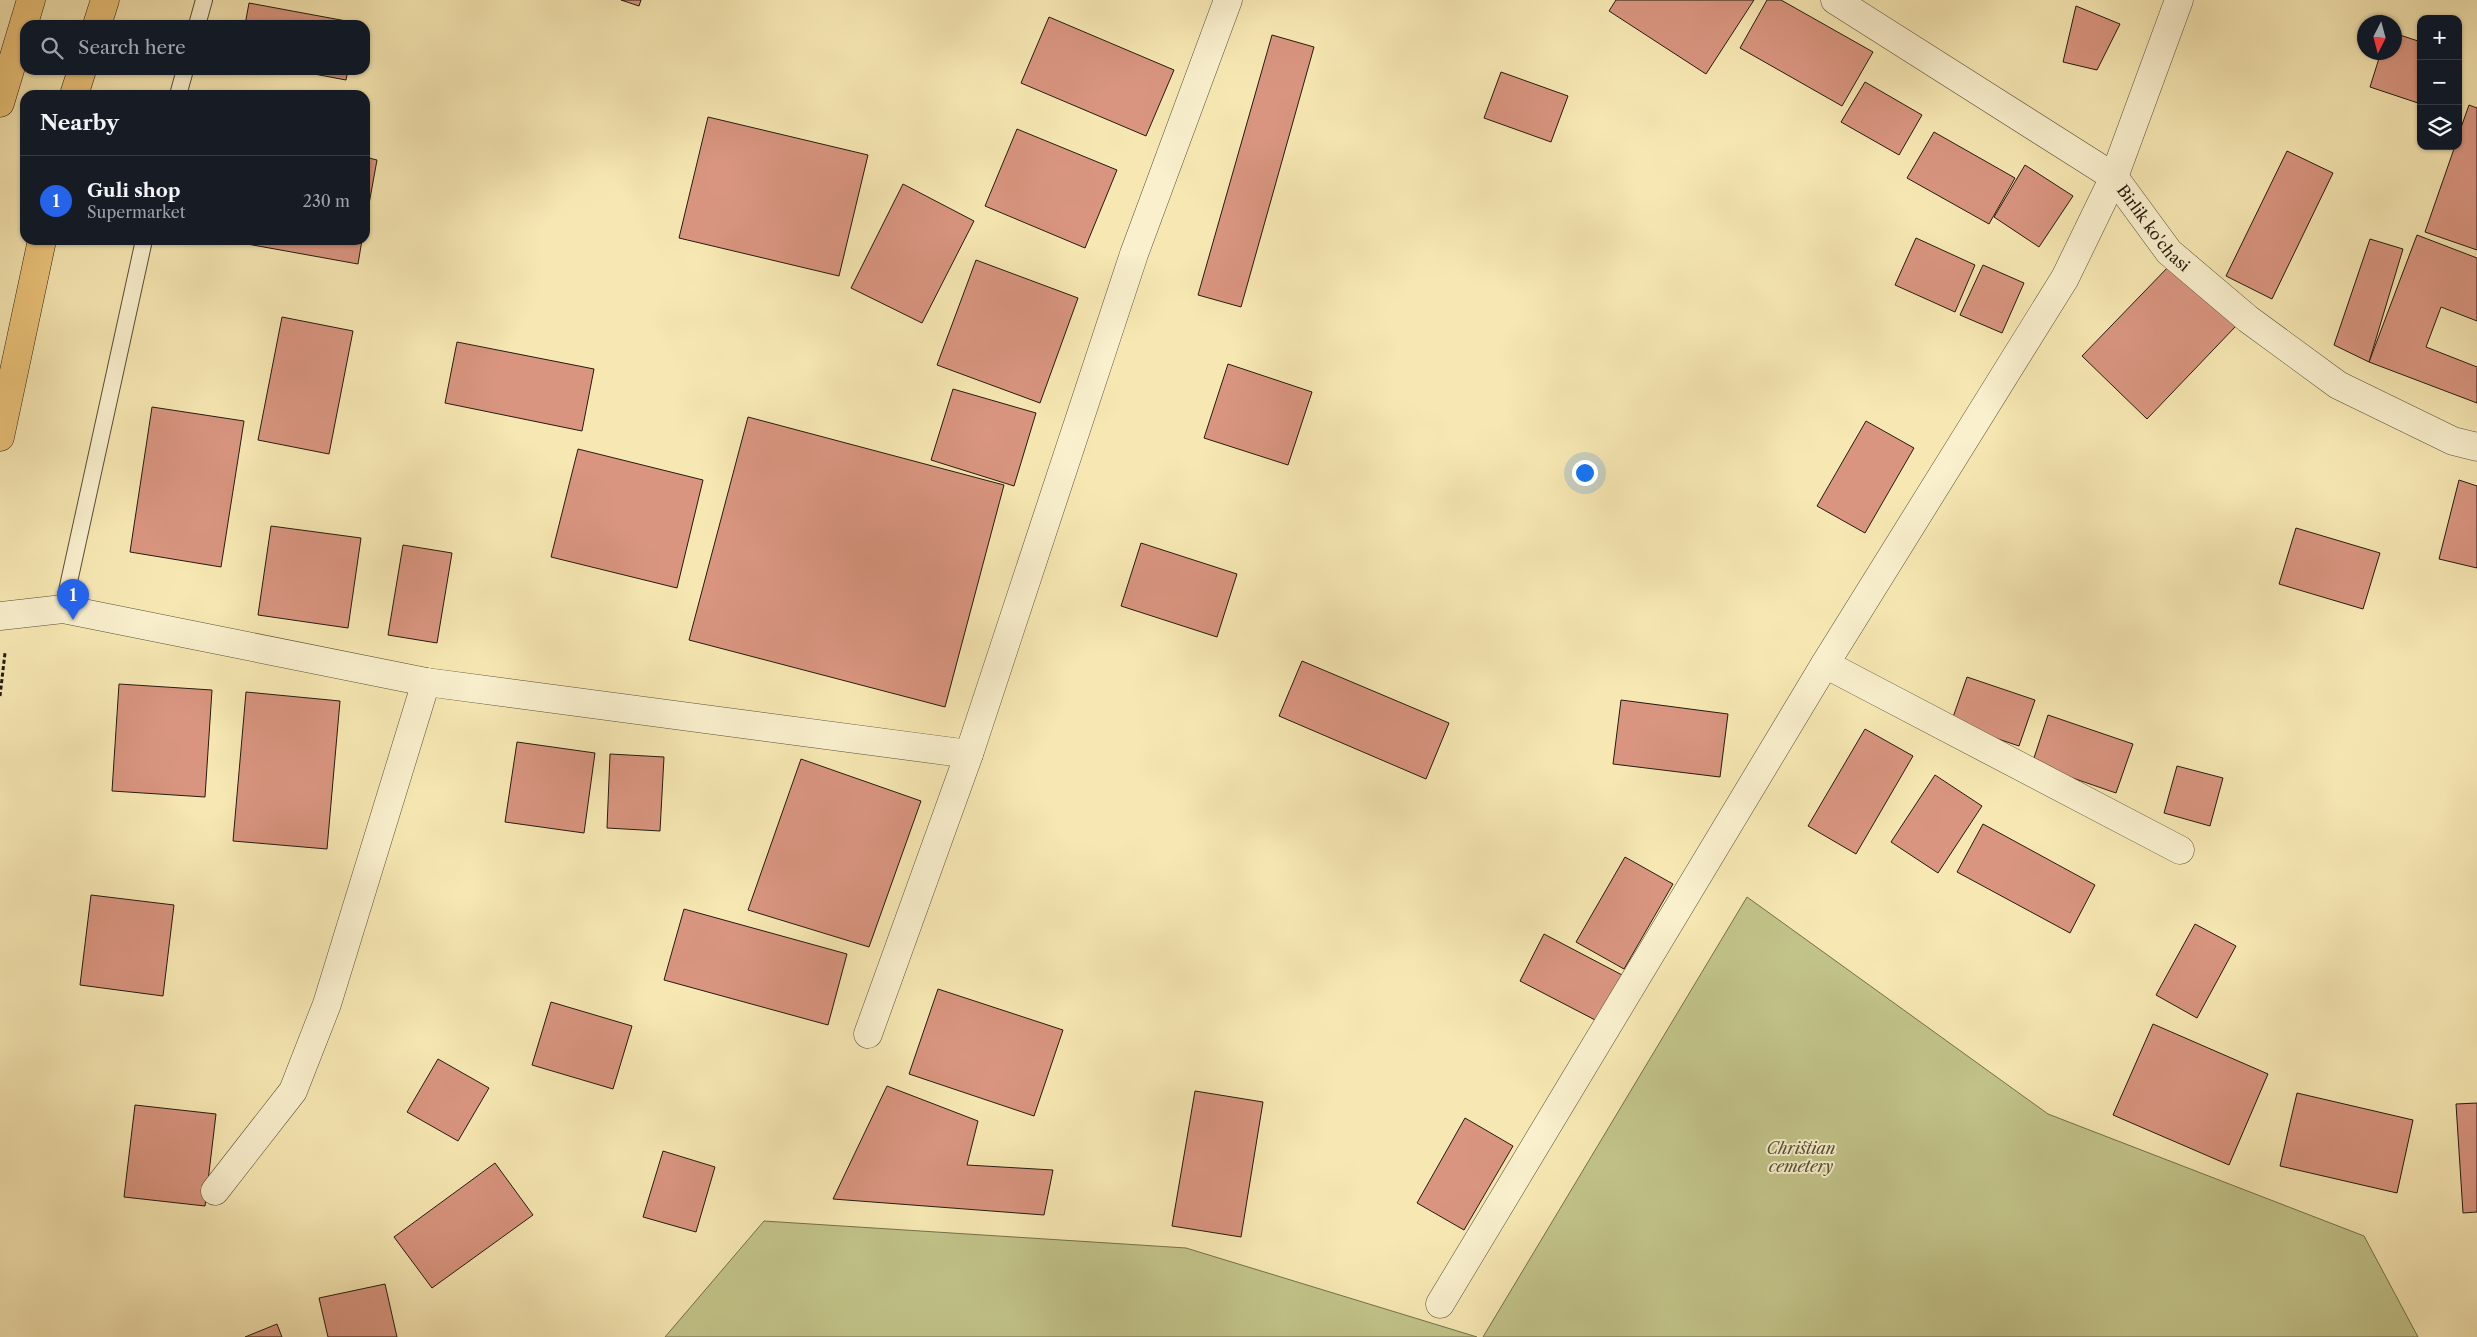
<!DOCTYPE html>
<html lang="en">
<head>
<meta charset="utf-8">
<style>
	:root { --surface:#171b24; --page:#20242c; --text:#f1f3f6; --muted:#9ea1a6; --line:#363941; --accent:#2563eb }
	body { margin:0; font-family:"Libre Caslon Text",serif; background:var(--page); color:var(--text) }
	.controls { position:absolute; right:15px; top:15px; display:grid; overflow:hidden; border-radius:10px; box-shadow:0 1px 4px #0004 }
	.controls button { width:45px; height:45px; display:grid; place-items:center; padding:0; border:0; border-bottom:1px solid var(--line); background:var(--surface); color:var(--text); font:25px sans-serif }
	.compass { position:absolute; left:2357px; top:15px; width:45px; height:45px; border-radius:50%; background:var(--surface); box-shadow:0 1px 4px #0004; rotate:186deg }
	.you { position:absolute; left:1584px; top:472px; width:18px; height:18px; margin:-12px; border:4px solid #fff; border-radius:50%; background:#1a73e8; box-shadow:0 0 0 8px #1a73e833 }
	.badge { display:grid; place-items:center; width:32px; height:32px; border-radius:50%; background:var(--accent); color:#fff; font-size:16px; font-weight:700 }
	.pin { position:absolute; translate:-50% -41px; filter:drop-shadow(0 1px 2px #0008) }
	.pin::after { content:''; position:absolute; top:26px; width:18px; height:15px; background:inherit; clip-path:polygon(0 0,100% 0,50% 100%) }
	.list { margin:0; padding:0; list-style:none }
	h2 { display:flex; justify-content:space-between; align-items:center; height:65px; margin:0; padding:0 20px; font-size:21px }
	h2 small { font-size:16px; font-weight:400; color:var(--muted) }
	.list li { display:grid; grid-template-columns:32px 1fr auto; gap:15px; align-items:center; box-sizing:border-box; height:90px; padding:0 20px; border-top:1px solid var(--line) }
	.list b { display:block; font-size:19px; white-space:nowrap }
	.list p { margin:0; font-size:16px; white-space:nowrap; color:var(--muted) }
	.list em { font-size:16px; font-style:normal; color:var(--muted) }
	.icon { flex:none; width:28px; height:28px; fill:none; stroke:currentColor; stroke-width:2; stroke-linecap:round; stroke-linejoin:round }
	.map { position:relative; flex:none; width:2477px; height:1337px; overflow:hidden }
	.search { position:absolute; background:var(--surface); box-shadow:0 1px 4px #0004; left:20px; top:20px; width:350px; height:55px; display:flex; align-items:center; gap:12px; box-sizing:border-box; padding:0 18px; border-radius:15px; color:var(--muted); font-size:19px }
	.panel { position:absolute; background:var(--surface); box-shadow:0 1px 4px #0004; left:20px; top:90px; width:350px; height:155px; border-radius:15px }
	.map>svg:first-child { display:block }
	.green { fill:#c2c489; stroke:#72704c }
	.building { fill:#d99580; stroke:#231b0f }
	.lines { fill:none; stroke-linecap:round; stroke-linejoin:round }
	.lane-casing { stroke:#584e38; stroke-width:18 }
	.street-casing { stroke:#584e38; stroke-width:29 }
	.primary-casing { stroke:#231b0f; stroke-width:29 }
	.path { stroke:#231b0f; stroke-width:3; stroke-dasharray:4 2.5; stroke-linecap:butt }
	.lane { stroke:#faf0ce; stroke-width:16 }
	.street { stroke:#faf0ce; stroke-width:28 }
	.primary { stroke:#ecc47a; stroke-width:28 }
	.labels { text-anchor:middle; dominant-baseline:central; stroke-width:4; stroke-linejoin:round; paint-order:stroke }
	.street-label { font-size:16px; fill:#231b0f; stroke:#faf0ce }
	.park-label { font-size:16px; font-style:italic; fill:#534e34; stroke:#faf0ce }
</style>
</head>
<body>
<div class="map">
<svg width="2477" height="1337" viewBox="0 0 2477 1337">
	<rect width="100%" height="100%" fill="#f7e8b3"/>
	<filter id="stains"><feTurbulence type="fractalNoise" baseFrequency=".004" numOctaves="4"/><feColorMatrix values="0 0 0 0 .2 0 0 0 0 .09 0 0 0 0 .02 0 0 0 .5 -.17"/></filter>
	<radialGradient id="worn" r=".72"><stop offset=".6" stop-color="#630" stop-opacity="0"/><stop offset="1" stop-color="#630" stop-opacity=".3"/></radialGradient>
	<!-- green -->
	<g class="green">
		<path d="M1747,897l301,217 316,122 54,101h-935z"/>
		<path d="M764,1221l422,27 291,89h-812z"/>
	</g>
	<!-- building -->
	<g class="building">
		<path d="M621,0h20l-2,6z"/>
		<path d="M1616,0h138l-48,74 -97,-63z"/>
		<path d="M1767,0h14l92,52 -31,54 -102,-58z"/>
		<path d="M249,3l108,20 -1,2h-111z"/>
		<path d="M2076,6l44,18 -23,46 -34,-8z"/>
		<path d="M1049,17l125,53 -28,66 -125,-53z"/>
		<path d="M2394,33l27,9v62l-51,-17 11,-35h13z"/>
		<path d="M1272,35l42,12 -73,260 -43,-12z"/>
		<path d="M293,70h55l-2,10z"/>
		<path d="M1501,72l67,24 -17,46 -67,-24z"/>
		<path d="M1865,82l57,33 -23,40 -58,-33z"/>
		<path d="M2469,105l8,3v142l-52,-18 30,-86h3v-10z"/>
		<path d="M708,117l160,38 -29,121 -160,-38z"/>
		<path d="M1017,129l100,41 -32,78 -100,-42z"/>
		<path d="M1934,132l81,46 -26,46 -82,-46z"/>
		<path d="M2287,151l46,22 -61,126 -46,-23z"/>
		<path d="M365,157l12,3 -12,66z"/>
		<path d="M2025,165l48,31 -34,51 -45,-30z"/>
		<path d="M903,184l71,37 -52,102 -71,-35z"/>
		<path d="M2417,235l60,23v63l-36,-14 -15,40 51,20v36l-108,-41z"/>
		<path d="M1916,238l59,27 -20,47 -60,-27z"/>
		<path d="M2370,239l33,10 -34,113 -35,-17z"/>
		<path d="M225,240h137l-4,24z"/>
		<path d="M976,260l102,38 -38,105 -103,-38z"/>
		<path d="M2171,264l65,62 -89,93 -65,-63z"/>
		<path d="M1983,265l41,18 -22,50 -42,-18z"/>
		<path d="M282,317l71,14 -24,123 -71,-14z"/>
		<path d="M457,342l137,27 -12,62 -137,-28z"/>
		<path d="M1228,364l84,28 -24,73 -84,-27z"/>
		<path d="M953,389l83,24 -22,73 -83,-26z"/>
		<path d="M152,407l92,14 -23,146 -91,-15z"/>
		<path d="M748,417l256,68 -59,222 -256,-67z"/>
		<path d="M1866,421l48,27 -49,85 -48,-27z"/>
		<path d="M578,449l125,31 -26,108 -126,-31z"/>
		<path d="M2459,480l18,6v82l-38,-9z"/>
		<path d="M271,526l90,12 -13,90 -90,-13z"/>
		<path d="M2296,528l84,25 -17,56 -84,-25z"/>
		<path d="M1141,543l96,31 -20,63 -96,-31z"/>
		<path d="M403,545l49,8 -15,90 -49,-8z"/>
		<path d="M1302,661l147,62 -23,56 -147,-63z"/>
		<path d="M1967,677l68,23 -16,46 -68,-23z"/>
		<path d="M119,684l93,6 -7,107 -93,-6z"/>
		<path d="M246,692l94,9 -13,148 -94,-8z"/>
		<path d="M1621,700l107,14 -8,63 -107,-13z"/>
		<path d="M2048,715l85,29 -17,49 -84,-29z"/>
		<path d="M1865,729l48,27 -57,98 -48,-28z"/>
		<path d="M517,742l78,11 -11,80 -79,-11z"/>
		<path d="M610,754l54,3 -4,74 -53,-3z"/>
		<path d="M801,759l120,42 -52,146 -121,-37z"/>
		<path d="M2177,766l46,12 -13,48 -46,-13z"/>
		<path d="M1935,775l47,31 -44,67 -47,-31z"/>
		<path d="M1983,824l112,61 -25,48 -113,-61z"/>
		<path d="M1625,857l48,27 -49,85 -48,-27z"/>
		<path d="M91,895l83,10 -11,91 -83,-11z"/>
		<path d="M684,909l163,45 -19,71 -164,-45z"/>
		<path d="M2195,924l41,22 -39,72 -41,-23z"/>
		<path d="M1544,934l80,42 -25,46 -79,-41z"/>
		<path d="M938,989l125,41 -29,86 -125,-42z"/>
		<path d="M551,1002l81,24 -19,63 -81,-24z"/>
		<path d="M2153,1024l115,50 -39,91 -116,-50z"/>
		<path d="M438,1059l51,29 -31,53 -51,-29z"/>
		<path d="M887,1086l91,35 -11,44 86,5 -9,45 -211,-16z"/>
		<path d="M1195,1091l68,11 -22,135 -69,-11z"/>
		<path d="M2297,1093l116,27 -16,73 -117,-27z"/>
		<path d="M2477,1103v109l-14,1 -7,-109z"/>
		<path d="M135,1105l81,9 -11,92 -81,-9z"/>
		<path d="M1465,1118l48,28 -49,84 -47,-27z"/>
		<path d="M663,1151l52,16 -19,65 -53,-15z"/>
		<path d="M495,1163l38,52 -101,73 -38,-51z"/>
		<path d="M385,1284l12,53h-69l-9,-39z"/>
		<path d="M277,1324l5,13h-37z"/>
	</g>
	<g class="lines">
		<defs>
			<g id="lane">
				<path d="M197,25l7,-25"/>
				<path d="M178,95l7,-25"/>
				<path d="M63,609l81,-369"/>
			</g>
			<g id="street">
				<path id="s1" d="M1835,0l279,177 55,75 79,67 90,66 115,56 24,6"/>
				<path d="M0,616l63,-7 363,73 543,72"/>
				<path d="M1825,664l355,186"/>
				<path d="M868,1034l101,-280 165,-500 94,-254"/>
				<path d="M215,1191l78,-100 34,-87 99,-322"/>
				<path d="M1440,1304l385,-640 240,-386 49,-101 65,-177"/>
			</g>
			<g id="primary">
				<path d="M97,25l8,-25"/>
				<path d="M74,95l8,-25"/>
				<path d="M0,103l31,-103"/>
				<path d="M0,437l42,-197"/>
			</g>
		</defs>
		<!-- lane casing -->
		<use href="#lane" class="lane-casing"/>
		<!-- street casing -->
		<use href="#street" class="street-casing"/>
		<!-- primary casing -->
		<use href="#primary" class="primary-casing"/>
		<!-- path -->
		<path class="path" d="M0,696l5,-43"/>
		<!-- lane -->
		<use href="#lane" class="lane"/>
		<!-- street -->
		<use href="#street" class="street"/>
		<!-- primary -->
		<use href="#primary" class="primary"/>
	</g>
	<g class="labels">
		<!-- street labels -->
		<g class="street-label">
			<text stroke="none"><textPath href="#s1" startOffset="395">Birlik ko'chasi</textPath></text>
		</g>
		<!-- park labels -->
		<g class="park-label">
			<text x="1801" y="1148">Christian<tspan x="1801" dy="18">cemetery</tspan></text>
		</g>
	</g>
	<rect width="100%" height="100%" filter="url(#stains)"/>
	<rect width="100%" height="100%" fill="url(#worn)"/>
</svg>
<div class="controls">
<button>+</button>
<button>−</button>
<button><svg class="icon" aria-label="layers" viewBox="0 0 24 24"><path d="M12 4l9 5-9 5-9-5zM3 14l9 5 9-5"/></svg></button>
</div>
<svg class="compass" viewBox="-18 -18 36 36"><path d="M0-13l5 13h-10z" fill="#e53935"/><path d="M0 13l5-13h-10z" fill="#9ea1a6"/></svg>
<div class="you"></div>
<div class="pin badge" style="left:73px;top:620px">1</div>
<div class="search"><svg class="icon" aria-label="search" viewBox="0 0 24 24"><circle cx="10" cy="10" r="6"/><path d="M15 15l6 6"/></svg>Search here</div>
<section class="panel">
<h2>Nearby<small></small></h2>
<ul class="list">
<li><span class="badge">1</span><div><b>Guli shop</b><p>Supermarket</p></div><em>230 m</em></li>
</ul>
</section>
</div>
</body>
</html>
